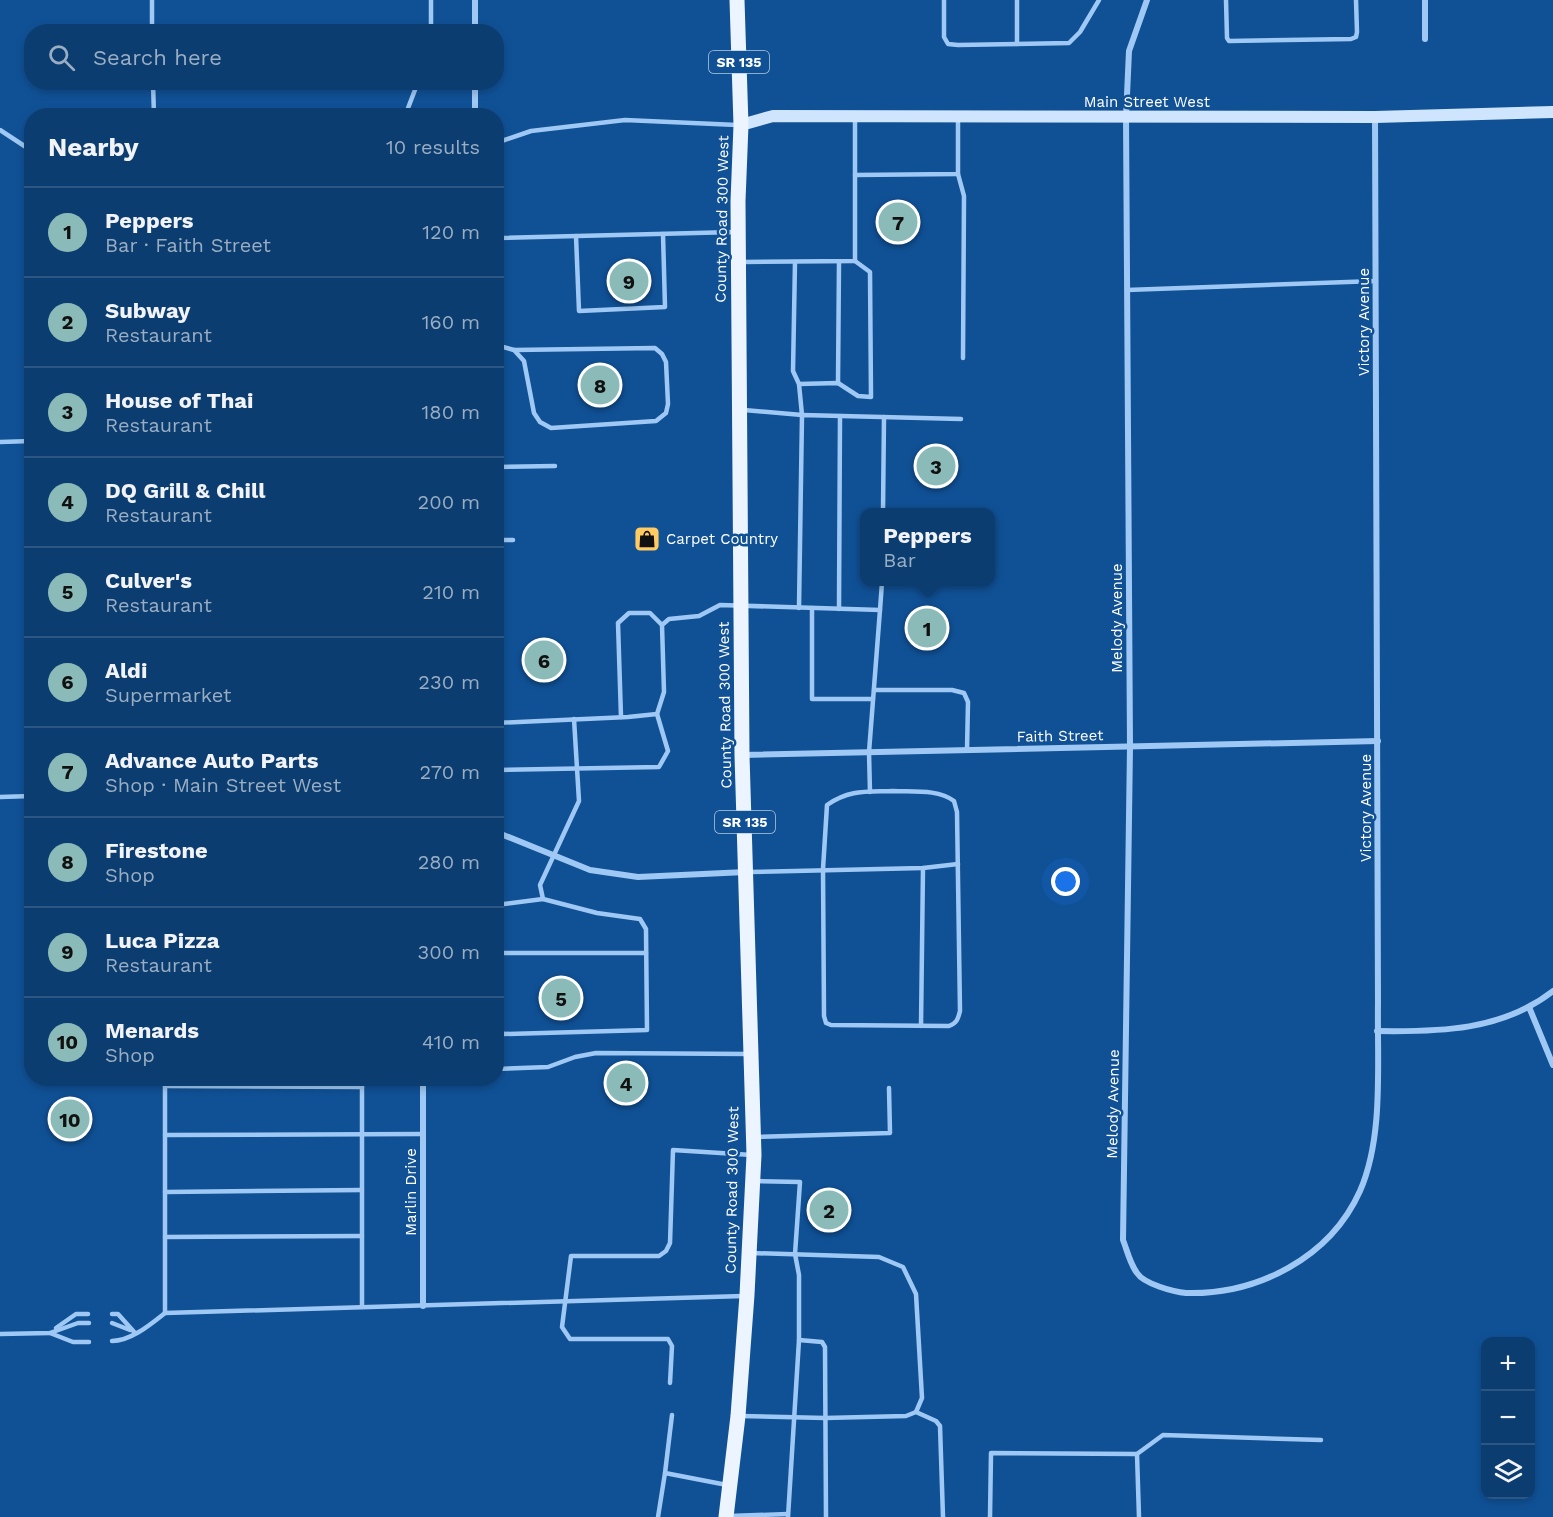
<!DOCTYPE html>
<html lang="en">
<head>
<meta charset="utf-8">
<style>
	:root { --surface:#0c3d70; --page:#154475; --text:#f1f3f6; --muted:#9aaec3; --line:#2c5683; --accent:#8bbbb9 }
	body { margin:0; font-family:"Work Sans",sans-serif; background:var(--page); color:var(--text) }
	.controls { position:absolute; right:18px; bottom:18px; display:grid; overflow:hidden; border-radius:12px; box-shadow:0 3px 9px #0003 }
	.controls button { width:54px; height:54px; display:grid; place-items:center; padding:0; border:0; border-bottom:2px solid var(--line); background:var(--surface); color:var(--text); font:30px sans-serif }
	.you { position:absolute; left:1066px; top:882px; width:21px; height:21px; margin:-15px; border:4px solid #fff; border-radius:50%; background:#1a73e8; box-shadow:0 0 0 9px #1a73e833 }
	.badge { display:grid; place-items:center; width:39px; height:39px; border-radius:50%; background:var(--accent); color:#111; font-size:20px; font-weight:700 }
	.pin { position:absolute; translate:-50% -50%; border:3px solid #fff; box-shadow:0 2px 6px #0006 }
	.popup { position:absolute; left:860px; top:508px; width:135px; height:78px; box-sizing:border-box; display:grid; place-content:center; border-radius:12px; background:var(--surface); filter:drop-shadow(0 2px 4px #0005); font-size:20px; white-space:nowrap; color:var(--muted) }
	.popup b { font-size:22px; color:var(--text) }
	.popup::after { content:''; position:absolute; left:50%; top:100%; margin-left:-12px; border:12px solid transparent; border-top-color:var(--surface) }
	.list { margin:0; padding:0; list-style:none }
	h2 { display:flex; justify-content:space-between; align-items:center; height:78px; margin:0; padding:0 24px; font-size:26px }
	h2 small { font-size:20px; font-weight:400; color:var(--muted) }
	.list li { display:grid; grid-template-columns:39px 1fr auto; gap:18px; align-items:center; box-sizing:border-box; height:90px; padding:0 24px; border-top:2px solid var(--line) }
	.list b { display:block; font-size:22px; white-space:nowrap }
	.list p { margin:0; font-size:20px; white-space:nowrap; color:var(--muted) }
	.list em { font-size:20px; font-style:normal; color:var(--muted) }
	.icon { flex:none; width:33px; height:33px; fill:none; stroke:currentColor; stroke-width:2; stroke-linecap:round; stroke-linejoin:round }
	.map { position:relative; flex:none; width:1553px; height:1517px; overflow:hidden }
	.search { position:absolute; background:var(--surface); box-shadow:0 3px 9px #0003; left:24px; top:24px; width:480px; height:66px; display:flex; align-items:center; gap:15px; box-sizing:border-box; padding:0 21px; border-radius:24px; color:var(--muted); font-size:22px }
	.panel { position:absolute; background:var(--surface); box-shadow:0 3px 9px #0003; left:24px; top:108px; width:480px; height:978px; border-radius:24px }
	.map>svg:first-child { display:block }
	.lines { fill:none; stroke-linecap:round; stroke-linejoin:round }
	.service { stroke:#9fc9f4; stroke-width:4.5 }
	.minor { stroke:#9fc9f4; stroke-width:6 }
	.secondary { stroke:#cfe5fd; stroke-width:12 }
	.primary { stroke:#ecf4ff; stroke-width:15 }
	.labels { text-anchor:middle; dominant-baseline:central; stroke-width:5; stroke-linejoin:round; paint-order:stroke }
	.shield { fill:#105196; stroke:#b7cbe0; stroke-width:1.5 }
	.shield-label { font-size:14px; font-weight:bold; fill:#fff }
	.street-label { font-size:15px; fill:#fff; stroke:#105196 }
	.poi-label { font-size:15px; fill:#fff; stroke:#105196; text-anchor:start }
</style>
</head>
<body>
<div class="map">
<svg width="1553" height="1517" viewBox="0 0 1553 1517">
	<rect width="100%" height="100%" fill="#105196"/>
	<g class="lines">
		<!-- service -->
		<g class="service">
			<path d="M152,0v32"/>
			<path d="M431,0v32"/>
			<path d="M944,0v37l4,7 10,1 111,-2 11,-11 19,-32"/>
			<path d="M1017,0v44"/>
			<path d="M1226,0l1,38 2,3 122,-2 5,-2 1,-5 -1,-32"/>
			<path d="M153,82l1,34"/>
			<path d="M405,116l13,-34"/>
			<path d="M0,130l32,21"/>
			<path d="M496,143l35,-12 94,-11 112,5"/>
			<path d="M958,174l6,22 -1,162"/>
			<path d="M855,175l103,-1v-56"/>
			<path d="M576,236l3,75 86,-4 -2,-73"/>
			<path d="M496,238l239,-6"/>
			<path d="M742,262l113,-1v-145"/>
			<path d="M1127,290l249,-9"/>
			<path d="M496,345l18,5 141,-2 7,6 4,8 2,42 -2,9 -10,8 -105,7 -11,-6 -6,-9 -10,-52 -10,-11"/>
			<path d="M838,383l1,-121"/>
			<path d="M799,384l39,-1 20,13 13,1 -1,-125 -15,-11"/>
			<path d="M744,410l58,5 -3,-31 -6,-13 2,-109"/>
			<path d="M0,442l32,-1"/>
			<path d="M496,467l59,-1"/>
			<path d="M883,512l1,-95"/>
			<path d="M496,540h17"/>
			<path d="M799,608l3,-193 159,4"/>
			<path d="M812,608v91h61"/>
			<path d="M839,609l1,-193"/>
			<path d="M880,610l2,-28"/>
			<path d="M874,690h78l12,3 4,9 -1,48"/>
			<path d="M621,717l-3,-94 11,-10h21l12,12"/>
			<path d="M496,723l132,-6 29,-3 7,-22 -2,-67 7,-6 30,-3 21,-11 160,5 -11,142 1,40"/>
			<path d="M496,770l163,-3 9,-16 -11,-37"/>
			<path d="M893,791c20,1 45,-2 61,10l3,11 3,199c-2,8 -3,12 -11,15l-118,-1 -5,-2 -2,-7 -1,-147 4,-64c23,-16 40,-13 66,-14z"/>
			<path d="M0,797l32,-1"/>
			<path d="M748,872l175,-4 35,-4"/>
			<path d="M496,905l47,-6"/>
			<path d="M496,953h150"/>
			<path d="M921,1026l2,-158"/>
			<path d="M496,1029l8,5 143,-4 -1,-101 -6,-10 -43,-6 -54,-14 -3,-14 39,-84 -5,-82"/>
			<path d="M496,1069l52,-2 27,-10 21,-4 153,1"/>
			<path d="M165,1078v235l579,-17"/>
			<path d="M362,1078v228"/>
			<path d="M165,1086l197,1"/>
			<path d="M165,1135l258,-1"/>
			<path d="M757,1137l133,-4 -1,-45"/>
			<path d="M754,1181l46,1 -5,72 4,21v65l-11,177"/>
			<path d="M165,1192l197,-2"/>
			<path d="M165,1237l197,-1"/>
			<path d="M112,1314h6l17,19"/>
			<path d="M112,1323l18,7"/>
			<path d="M56,1328l20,-14h12"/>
			<path d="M50,1333l23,9h16"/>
			<path d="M0,1334l50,-1 28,-10h11"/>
			<path d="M799,1340l23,2 3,5 1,170"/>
			<path d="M112,1341c19,0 39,-17 53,-28"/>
			<path d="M670,1383l2,-37 -4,-7h-98l-8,-12 9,-71h88l7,-5 4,-8 3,-93 79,5"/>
			<path d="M916,1412l20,9 4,5 3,91"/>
			<path d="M741,1416l84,2 81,-2 10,-4 6,-14 -6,-104 -13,-27 -24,-10 -127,-4"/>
			<path d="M1137,1454l26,-19 158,5"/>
			<path d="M665,1473l7,-58"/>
			<path d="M729,1516l59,-2"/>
			<path d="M658,1517l7,-44 62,12"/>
			<path d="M990,1517l1,-64 146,1 2,63"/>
		</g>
		<!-- minor -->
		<g class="minor">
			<path d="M475,0v32"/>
			<path d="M1147,0l-18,51 -3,66 4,630 -7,493c4,10 7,24 14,33 7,11 37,19 49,20 71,2 144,-35 174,-102 24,-55 17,-128 18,-188l-3,-886"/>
			<path d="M1425,39v-39"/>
			<path d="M475,82v34"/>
			<path d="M743,755l635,-14"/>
			<path d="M496,832l94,38 48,7 108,-5"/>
			<path d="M1529,1007l24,58"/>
			<path d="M1377,1031c62,1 125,0 176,-40"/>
			<path d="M423,1306v-228"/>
		</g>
		<!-- secondary -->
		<path class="secondary" d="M741,125l32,-9 602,1 178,-5"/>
		<!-- primary -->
		<path class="primary" d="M726,1517l12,-101 9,-121 7,-140 -12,-400 -4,-554 3,-76 -4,-125"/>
	</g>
	<!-- icons -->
	<defs>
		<symbol id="shop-square" viewBox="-11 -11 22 22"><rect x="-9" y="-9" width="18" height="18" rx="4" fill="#ffcb62" stroke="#105196"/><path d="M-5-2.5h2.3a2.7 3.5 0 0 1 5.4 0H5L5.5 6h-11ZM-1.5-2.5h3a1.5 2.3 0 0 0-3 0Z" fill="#111"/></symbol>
	</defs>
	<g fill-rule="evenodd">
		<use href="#shop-square" x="632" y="524" width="30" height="30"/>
	</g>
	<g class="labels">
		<!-- shield labels -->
		<g class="shield">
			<rect x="709" y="51" width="60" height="22" rx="4.5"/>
			<rect x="715" y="811" width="60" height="22" rx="4.5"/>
		</g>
		<g class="shield-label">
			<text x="739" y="62">SR 135</text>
			<text x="745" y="822">SR 135</text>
		</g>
		<!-- street labels -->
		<g class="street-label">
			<text x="1147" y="102">Main Street West</text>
			<text transform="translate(722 219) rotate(-89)">County Road 300 West</text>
			<text transform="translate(1364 322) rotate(-90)">Victory Avenue</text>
			<text transform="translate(1117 618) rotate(-90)">Melody Avenue</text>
			<text transform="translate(725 705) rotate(-91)">County Road 300 West</text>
			<text transform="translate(1060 736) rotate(-1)">Faith Street</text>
			<text transform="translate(1366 808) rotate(-90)">Victory Avenue</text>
			<text transform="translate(1113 1104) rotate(-89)">Melody Avenue</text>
			<text transform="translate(732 1190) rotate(-89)">County Road 300 West</text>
			<text transform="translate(411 1192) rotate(-90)">Marlin Drive</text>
		</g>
		<!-- poi labels -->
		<g class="poi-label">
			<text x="666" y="539">Carpet Country</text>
		</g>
	</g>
</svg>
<div class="controls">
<button>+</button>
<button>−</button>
<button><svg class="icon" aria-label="layers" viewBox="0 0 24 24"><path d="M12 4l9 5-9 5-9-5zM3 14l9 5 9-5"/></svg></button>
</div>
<div class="you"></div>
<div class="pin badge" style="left:927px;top:628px">1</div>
<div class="popup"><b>Peppers</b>Bar</div>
<div class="pin badge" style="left:829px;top:1210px">2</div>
<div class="pin badge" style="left:936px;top:466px">3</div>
<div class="pin badge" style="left:626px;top:1083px">4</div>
<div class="pin badge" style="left:561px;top:998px">5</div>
<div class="pin badge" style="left:544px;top:660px">6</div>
<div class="pin badge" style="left:898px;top:222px">7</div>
<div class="pin badge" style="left:600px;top:385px">8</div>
<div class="pin badge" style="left:629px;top:281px">9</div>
<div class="pin badge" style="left:70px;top:1119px">10</div>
<div class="search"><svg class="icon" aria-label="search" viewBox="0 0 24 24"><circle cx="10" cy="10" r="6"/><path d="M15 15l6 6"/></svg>Search here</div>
<section class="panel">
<h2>Nearby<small>10 results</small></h2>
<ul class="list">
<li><span class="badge">1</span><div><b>Peppers</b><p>Bar · Faith Street</p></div><em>120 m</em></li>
<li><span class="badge">2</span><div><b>Subway</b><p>Restaurant</p></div><em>160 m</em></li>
<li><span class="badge">3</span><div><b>House of Thai</b><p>Restaurant</p></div><em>180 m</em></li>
<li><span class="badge">4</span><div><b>DQ Grill &amp; Chill</b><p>Restaurant</p></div><em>200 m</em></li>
<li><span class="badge">5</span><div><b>Culver's</b><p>Restaurant</p></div><em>210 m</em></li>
<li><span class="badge">6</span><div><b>Aldi</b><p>Supermarket</p></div><em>230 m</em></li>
<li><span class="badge">7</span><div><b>Advance Auto Parts</b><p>Shop · Main Street West</p></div><em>270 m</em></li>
<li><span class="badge">8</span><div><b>Firestone</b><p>Shop</p></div><em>280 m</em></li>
<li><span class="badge">9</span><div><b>Luca Pizza</b><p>Restaurant</p></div><em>300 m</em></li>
<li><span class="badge">10</span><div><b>Menards</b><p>Shop</p></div><em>410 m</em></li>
</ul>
</section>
</div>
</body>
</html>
